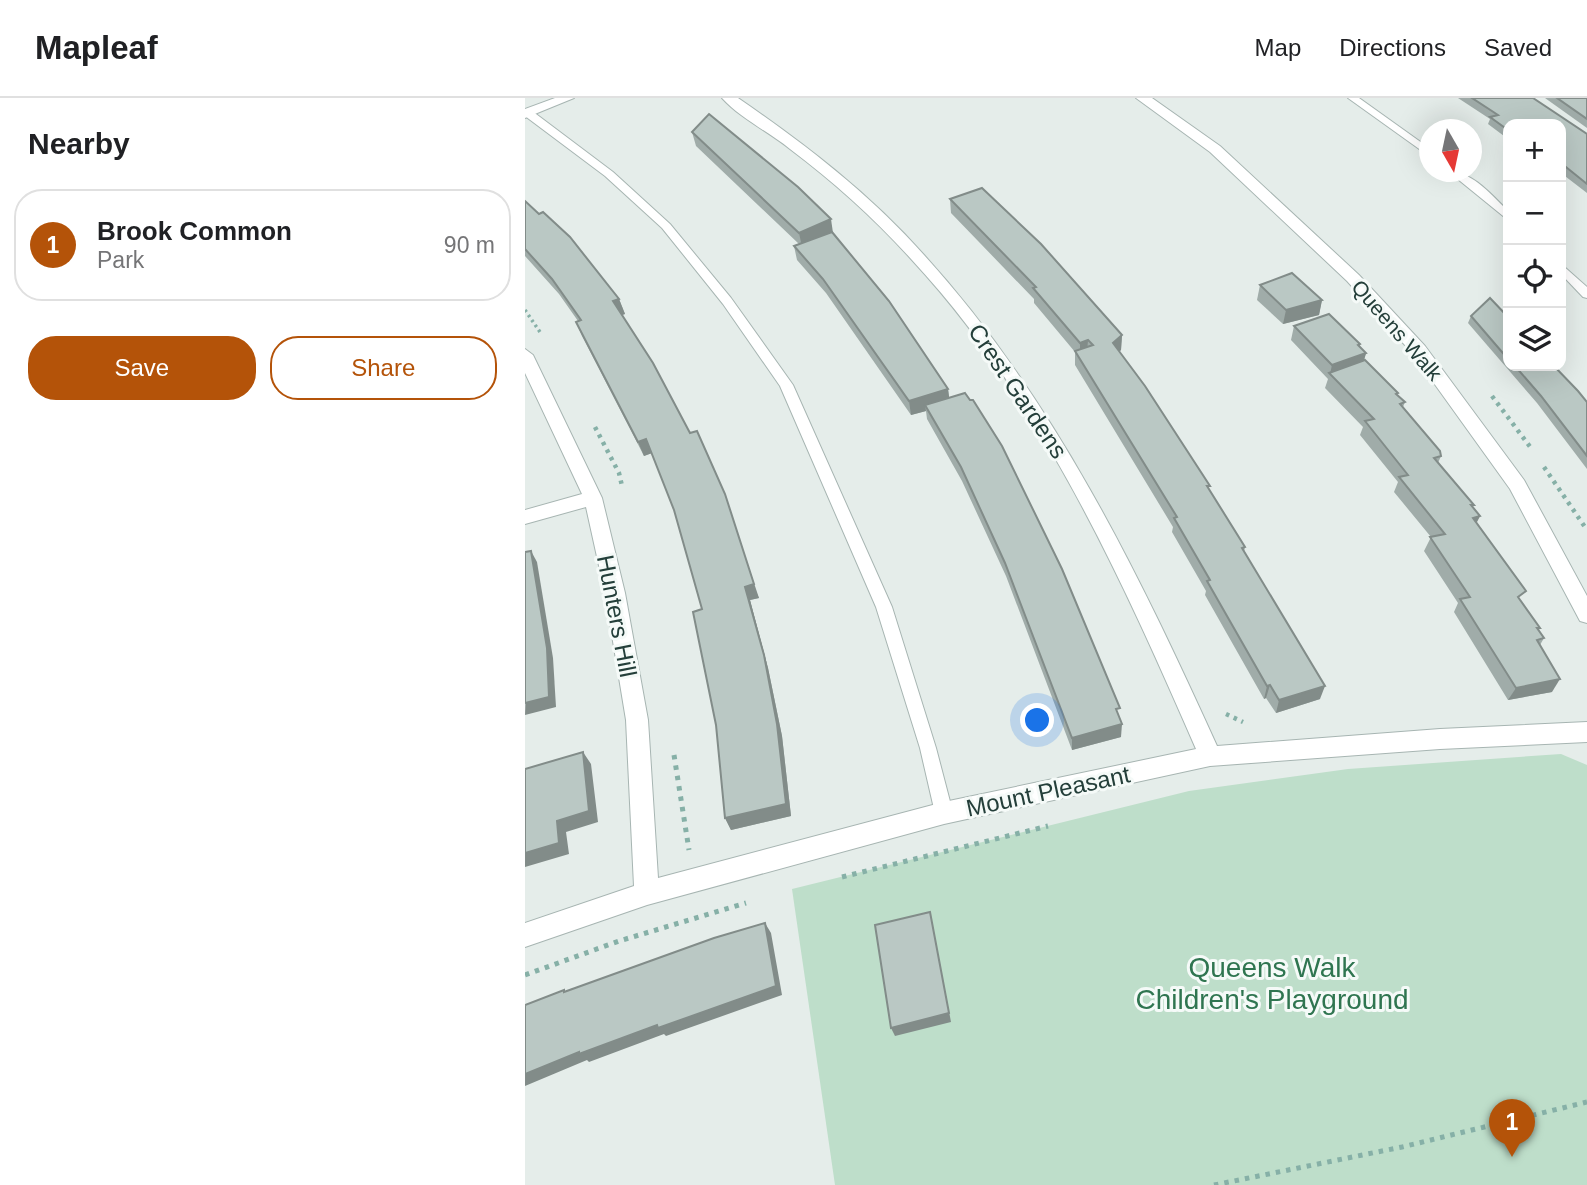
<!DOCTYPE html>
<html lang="en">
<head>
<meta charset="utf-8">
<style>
	:root { --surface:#fff; --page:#f6f6f6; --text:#202124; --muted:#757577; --line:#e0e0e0; --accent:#b45309 }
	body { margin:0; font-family:Helvetica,sans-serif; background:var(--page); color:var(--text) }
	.controls { position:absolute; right:21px; top:21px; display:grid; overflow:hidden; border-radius:14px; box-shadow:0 7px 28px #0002 }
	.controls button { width:63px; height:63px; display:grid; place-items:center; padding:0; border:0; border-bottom:2px solid var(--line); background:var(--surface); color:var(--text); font:35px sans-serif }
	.compass { position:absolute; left:894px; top:21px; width:63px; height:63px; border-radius:50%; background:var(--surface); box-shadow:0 7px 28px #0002; rotate:171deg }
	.you { position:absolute; left:513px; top:623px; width:24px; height:24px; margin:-18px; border:5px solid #fff; border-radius:50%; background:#1a73e8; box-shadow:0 0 0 10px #1a73e833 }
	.badge { display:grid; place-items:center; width:46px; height:46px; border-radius:50%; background:var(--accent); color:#fff; font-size:23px; font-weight:700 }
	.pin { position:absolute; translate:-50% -58px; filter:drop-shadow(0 2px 4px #0008) }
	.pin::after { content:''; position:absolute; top:37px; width:24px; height:21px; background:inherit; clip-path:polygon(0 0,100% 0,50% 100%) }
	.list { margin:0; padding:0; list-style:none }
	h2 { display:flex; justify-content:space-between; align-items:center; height:91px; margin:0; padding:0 28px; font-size:30px }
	h2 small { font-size:23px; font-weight:400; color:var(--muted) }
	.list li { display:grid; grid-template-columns:46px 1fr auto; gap:21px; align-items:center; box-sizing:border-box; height:112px; margin:0 14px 14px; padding:0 14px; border:2px solid var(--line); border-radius:28px }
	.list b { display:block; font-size:26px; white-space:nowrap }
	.list p { margin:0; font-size:23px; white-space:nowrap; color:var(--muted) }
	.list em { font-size:23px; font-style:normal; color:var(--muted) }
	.actions { display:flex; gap:14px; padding:21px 28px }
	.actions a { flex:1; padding:16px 0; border:2px solid var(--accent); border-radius:28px; text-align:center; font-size:24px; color:var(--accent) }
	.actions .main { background:var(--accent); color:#fff }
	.icon { flex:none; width:38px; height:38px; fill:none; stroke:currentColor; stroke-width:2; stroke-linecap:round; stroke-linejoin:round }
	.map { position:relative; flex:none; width:1062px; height:1087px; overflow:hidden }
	header { display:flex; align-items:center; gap:42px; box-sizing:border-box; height:98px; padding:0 35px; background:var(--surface); border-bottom:2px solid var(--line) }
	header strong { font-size:33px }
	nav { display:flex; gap:38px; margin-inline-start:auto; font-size:24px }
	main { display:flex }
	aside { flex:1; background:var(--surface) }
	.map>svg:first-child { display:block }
	.green { fill:#bedeca }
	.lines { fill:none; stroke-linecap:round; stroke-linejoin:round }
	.lane-casing { stroke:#a7b5b2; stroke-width:2 }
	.street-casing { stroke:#a7b5b2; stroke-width:2 }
	.path-far2 { stroke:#86b0a7; stroke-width:3.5; stroke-dasharray:2.5 3.5; stroke-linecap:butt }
	.path-far1 { stroke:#86b0a7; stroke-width:4.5; stroke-dasharray:3.5 5; stroke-linecap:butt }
	.path { stroke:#86b0a7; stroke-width:5; stroke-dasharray:4.5 6; stroke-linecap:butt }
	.lane { fill:#fff; fill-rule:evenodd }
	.street { fill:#fff; fill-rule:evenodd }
	.wall { fill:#a0aca9 }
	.shaded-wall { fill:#828c89 }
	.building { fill:#bac8c4; stroke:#828c89; stroke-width:2 }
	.labels { text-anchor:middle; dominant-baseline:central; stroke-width:6; stroke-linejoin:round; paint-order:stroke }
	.far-street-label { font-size:21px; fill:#243f3a; stroke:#f5faf8 }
	.street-label { font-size:24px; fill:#243f3a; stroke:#f5faf8 }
	.near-park-label { font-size:28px; fill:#2f7550; stroke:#f5faf8 }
</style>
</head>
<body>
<header>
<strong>Mapleaf</strong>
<nav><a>Map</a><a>Directions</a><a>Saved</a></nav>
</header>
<main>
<aside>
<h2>Nearby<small></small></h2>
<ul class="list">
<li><span class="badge">1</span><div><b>Brook Common</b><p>Park</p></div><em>90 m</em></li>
</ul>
<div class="actions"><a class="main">Save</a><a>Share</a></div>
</aside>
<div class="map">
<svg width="1062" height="1087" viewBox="0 0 1062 1087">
	<rect width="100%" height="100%" fill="#e5edea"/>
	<!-- green -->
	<path class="green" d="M1036,656l26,11v420h-752l-43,-296 397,-98 159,-22z"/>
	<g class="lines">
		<defs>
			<g id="lane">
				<path d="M823,0h11l70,50v8z"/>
				<path d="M0,13h7l81,61 57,52 61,74 62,87 99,222 44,141 17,65 -3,6 -6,2 -6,-2 -3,-6 -15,-65 -44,-141 -96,-221 -57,-82 -61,-76 -57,-52 -80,-60z"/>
				<path d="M924,74c22,-2 44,24 59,39v9z"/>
				<path d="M1036,166l26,23v11l-4,-1 -22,-23z"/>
			</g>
			<g id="street">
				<path d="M30,0h19l-49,20v-9z"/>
				<path d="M197,0h16c67,46 132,96 186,157 130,143 214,317 293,491l223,-17 147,-7v20l-147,7 -230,17 -266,58 -297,81 -122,42v-24l109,-37 -8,-166 -21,-127 -19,-86 -61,17v-14l57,-16 -57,-121v-24l8,6 69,143 23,95 23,127 10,158 286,-76 252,-53c-75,-172 -155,-350 -284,-489 -37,-41 -78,-78 -122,-111 -21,-17 -50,-31 -68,-51z"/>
				<path d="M611,0h16l68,48 139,129 66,71 99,134 63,116v27l-7,-2 -70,-132 -97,-135 -66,-73 -137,-129z"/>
			</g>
		</defs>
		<!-- lane casing -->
		<use href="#lane" class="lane-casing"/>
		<!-- street casing -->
		<use href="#street" class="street-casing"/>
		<!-- path-far2 -->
		<path class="path-far2" d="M0,212l15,22"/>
		<!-- path-far1 -->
		<g class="path-far1">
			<path d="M967,298l39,52"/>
			<path d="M70,329l24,46 3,13"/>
			<path d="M1019,369l43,63"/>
			<path d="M701,616l17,8"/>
		</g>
		<!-- path -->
		<g class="path">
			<path d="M149,657l15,95"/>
			<path d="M317,779l206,-51"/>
			<path d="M0,877l94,-34 127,-38"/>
			<path d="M689,1087l188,-38 185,-45"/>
		</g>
		<!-- lane -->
		<use href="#lane" class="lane"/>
		<!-- street -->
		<use href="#street" class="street"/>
	</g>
	<!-- wall -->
	<g class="wall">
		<path d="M933,0h75l54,36v59l-26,-20v-49h-53v15l-20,-15 2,-5z"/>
		<path d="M1020,0h42v30z"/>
		<path d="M167,34l141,101 115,156 1,8 170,319 2,21 -49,13 -66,-174 -44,-95 -35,-62 -1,-8 -15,4 -85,-122 -29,-33 -3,-14 5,-2 -103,-98z"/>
		<path d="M425,101l172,136 -1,15 -2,2 90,138 36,57 -1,5 76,147 -44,14 -10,-15 -2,1 -59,-104 1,-4 -34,-59 1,-5 -98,-162v-13l-41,-49v-4l-83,-86z"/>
		<path d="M0,103l94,98 6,15 -3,1 137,283 -9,2 18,68 14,68 9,80 -60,14 -6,-12 -9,-93 -14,-116 -28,-99 -22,-57 -8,3 -62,-120 -6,-14 2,-1 -19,-27 -34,-38z"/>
		<path d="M735,187l62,15 -3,15 -36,9 -26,-24z"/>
		<path d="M946,218l37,1v49h46l33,36v67l-50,-66 -69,-80z"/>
		<path d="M769,228l66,18 -1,3 7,6 -2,8 41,41 -2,5 38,49 -3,7 42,53 -4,7 44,78 20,27 -1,2 5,8 -4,7 12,47 -44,8 -54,-88 4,-9 -34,-52 7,-14 -37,-45 4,-10 -38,-47 3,-8 -38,-39 3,-9 -37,-39z"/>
	</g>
	<!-- shaded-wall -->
	<g class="shaded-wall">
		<path d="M306,121l2,14 -31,14 -3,-14z"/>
		<path d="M94,201l6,15 -6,2 -6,-15z"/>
		<path d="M797,202l-3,15 -36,9 3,-14z"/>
		<path d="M597,237l-1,15 -9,8 1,-15z"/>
		<path d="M563,242l-1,14 -7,3v-14z"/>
		<path d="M835,246l-3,12 9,-3 -4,14 -32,7 2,-9z"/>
		<path d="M423,291l2,15 -25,1 1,6 -15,4 -2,-14z"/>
		<path d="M121,341l6,14 -8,3 -6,-14z"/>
		<path d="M204,410l30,90 -9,2 18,68 14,68 9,80 -60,14 -6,-12 20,-231z"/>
		<path d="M955,418l-7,14v-12z"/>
		<path d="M6,453l6,11 16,96 3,49 -31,8z"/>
		<path d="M1035,581l-8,13 -44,8 8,-12z"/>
		<path d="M745,587l-4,13 -2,1 3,-13z"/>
		<path d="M800,588l-5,13 -44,14 3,-13z"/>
		<path d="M597,626l-1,13 -49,13v-12z"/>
		<path d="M58,654l8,12 7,58 -32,10 3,22 -44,13v-14l32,-32z"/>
		<path d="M405,814l21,110 -56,14 -4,-8z"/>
		<path d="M240,825l6,10 11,62 -116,41 -2,-2 -75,28 -2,-2 -62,26v-12z"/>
	</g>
	<!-- building -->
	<g class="building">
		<path d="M947,0h61l54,36v50l-26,-21v-39h-53v6l-18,-13 8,-2z"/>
		<path d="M1032,0h30v21z"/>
		<path d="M184,16l89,73 33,32 -32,14 -107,-101z"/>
		<path d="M457,90l59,56 81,91 -9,8 32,43 65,100h-3l38,61 -3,1 83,138 -46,14 -9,-15 -3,1 -60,-105 3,-1 -36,-62 3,-1 -102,-166 18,-6 -5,-5 -8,3 -47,-55 3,-1 -86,-88z"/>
		<path d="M0,103l14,13 4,-2 27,25 49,62 -6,2 40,62 37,70 7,-2 28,63 29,90 -9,3 19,68 13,69 9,80 -61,14 -9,-93 -23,-113 9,-3 -28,-99 -28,-71 -8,3 -62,-120 5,-2 -29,-41 -27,-30z"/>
		<path d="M307,134l57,69 59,88 -39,12 -86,-122 -29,-33z"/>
		<path d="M767,175l30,27 -36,10 -26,-25z"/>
		<path d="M965,200l18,19v42l-37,-43z"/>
		<path d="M804,216l31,30 -2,1 8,8 -34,12 -38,-39z"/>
		<path d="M840,262l33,33 -2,1 9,8 -5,2 40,47 1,5 -7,2 40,47h-3l9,11 -7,2 53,73 -8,6 22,31h-3l7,10 -7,2 23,39 -44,9 -56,-89 10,-2 -40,-60 15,-3 -46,-57 9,-2 -43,-54 9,-2 -45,-46z"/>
		<path d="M990,268h39l24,25 9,11v54l-46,-60z"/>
		<path d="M440,295l5,7h3l29,46 60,123 58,139 -4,1 6,15 -50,14 -67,-175 -44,-96 -36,-62z"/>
		<path d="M6,453l16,97 2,49 -24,6v-151z"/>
		<path d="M58,654l6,59 -32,10 2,22 -34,10v-84z"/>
		<path d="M405,814l19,101 -58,15 -16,-103z"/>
		<path d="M240,825l11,63 -118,42 -1,-3 -78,29v-2l-54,22v-69l39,-15v2l150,-54z"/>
	</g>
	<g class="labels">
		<!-- far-street labels -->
		<g class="far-street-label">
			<text transform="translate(872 232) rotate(49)">Queens Walk</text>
		</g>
		<!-- street labels -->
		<g class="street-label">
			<text transform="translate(493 293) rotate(56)">Crest Gardens</text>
			<text transform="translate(92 518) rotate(79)">Hunters Hill</text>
			<text transform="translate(523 693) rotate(-12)">Mount Pleasant</text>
		</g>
		<!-- near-park labels -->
		<g class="near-park-label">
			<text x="747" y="869">Queens Walk<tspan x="747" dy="32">Children's Playground</tspan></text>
		</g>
	</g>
</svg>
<div class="controls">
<button>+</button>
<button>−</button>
<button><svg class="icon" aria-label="locate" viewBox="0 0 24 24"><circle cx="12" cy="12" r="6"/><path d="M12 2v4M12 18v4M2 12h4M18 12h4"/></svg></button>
<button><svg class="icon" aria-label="layers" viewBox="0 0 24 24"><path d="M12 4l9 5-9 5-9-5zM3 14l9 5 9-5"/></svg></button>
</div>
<svg class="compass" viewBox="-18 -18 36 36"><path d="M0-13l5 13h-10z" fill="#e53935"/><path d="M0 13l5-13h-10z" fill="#757577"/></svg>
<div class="you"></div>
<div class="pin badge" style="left:987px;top:1059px">1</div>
</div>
</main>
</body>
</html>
